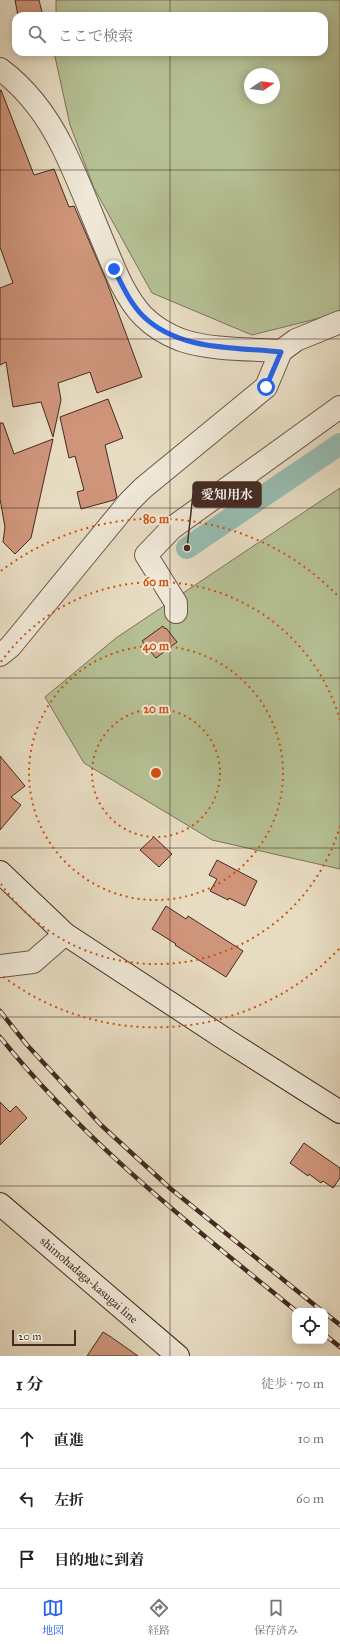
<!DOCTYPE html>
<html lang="ja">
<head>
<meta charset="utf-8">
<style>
	:root { --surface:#fff; --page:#f6f6f6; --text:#222; --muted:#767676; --line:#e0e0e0; --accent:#2563eb }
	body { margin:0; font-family:"IM FELL Great Primer","Noto Serif JP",serif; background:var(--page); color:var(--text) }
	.controls { position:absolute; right:12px; bottom:12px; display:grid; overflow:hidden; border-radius:8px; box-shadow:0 2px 10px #0003 }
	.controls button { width:36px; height:36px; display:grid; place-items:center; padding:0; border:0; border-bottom:1px solid var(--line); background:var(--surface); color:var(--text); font:20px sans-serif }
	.compass { position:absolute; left:244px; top:68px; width:36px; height:36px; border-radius:50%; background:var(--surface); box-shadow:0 2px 10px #0003; rotate:77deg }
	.scale { position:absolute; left:12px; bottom:10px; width:64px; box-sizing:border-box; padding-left:4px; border:2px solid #442a21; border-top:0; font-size:11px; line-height:14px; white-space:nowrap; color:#442a21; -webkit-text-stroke:3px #efe8d7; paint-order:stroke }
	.stop { position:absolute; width:12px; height:12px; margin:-9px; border:3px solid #2563eb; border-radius:50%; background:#fff }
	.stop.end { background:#2563eb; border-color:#fff; box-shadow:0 1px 4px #0008 }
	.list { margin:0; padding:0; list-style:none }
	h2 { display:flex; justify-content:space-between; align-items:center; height:52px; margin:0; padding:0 16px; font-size:17px }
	h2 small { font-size:13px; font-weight:400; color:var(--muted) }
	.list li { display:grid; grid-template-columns:26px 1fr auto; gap:12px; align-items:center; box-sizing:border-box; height:60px; padding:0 16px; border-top:1px solid var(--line) }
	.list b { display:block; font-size:15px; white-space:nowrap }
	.list em { font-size:13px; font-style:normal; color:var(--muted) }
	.icon { flex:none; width:22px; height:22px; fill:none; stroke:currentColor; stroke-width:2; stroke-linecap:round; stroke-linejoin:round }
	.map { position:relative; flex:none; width:340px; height:1356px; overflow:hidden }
	.search { position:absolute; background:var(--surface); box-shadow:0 2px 10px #0003; left:12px; right:12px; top:12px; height:44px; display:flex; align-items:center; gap:10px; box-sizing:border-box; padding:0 14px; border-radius:12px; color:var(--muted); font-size:15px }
	.sheet { height:232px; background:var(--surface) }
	nav { display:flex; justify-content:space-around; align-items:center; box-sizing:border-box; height:56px; border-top:1px solid var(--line); background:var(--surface); font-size:11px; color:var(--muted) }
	nav a { display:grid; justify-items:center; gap:2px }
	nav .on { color:var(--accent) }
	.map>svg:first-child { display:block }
	.green { fill:#b5c094; stroke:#7c755a; fill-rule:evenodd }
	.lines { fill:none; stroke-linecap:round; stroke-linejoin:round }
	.canal { stroke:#97bcb1; stroke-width:22 }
	.building { fill:#cf957b; stroke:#442a21 }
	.street-casing { stroke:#6d5649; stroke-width:24 }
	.secondary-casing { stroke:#442a21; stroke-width:24 }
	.street { stroke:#efe8d7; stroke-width:22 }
	.secondary { stroke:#efe8d7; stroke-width:22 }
	.rail-casing { stroke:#442a21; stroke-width:4.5 }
	.rail { stroke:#efe8d7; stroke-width:3; stroke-dasharray:9; stroke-linecap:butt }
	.route { stroke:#2563eb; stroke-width:5 }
	.grid { fill:none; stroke:#442a21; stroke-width:1; stroke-opacity:0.55 }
	.ring { fill:none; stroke:#cf520f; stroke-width:2; stroke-dasharray:2 4 }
	.labels { text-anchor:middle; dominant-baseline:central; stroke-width:4; stroke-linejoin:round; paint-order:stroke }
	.street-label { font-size:12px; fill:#442a21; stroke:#efe8d7 }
	.centre { fill:#cf520f; stroke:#efe8d7; stroke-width:2 }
	.ring-label { font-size:12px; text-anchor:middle; font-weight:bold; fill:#cf520f; stroke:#efe8d7; stroke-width:4; stroke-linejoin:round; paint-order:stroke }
	.leader { fill:none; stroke:#442a21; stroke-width:1.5 }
	.callout-dot { fill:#442a21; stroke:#efe8d7; stroke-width:1.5 }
	.callout { fill:#442a21; stroke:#442a21; stroke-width:1.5 }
	.callout-label { font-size:13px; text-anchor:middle; font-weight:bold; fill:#fff }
</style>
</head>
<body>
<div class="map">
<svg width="340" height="1356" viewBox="0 0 340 1356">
	<rect width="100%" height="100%" fill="#e7dcc2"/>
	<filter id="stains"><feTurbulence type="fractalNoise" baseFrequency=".005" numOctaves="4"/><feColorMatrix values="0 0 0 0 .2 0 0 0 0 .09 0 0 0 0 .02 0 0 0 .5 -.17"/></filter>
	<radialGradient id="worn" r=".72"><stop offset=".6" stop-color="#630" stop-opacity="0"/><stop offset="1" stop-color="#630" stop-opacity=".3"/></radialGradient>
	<!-- green -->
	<g class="green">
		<path d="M56,0h284v313l-88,22 -100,-42 -58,-105 -24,-63 -16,-73h270v-36h-268zM250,74h24v24h-24z"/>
		<path d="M340,488v381l-128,-29 -128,-77 -39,-66 71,-59z"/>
	</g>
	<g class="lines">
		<!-- canal -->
		<path class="canal" d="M187,548l153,-104"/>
	</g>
	<!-- building -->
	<g class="building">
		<path d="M15,0h24l4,16h-25z"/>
		<path d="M0,90h1l33,85 20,-6 15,38 5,-1 32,74 36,97 -45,16 -7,-21 -32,11 3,17 -8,37 -12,-35 -28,5 -7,-45 -6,3v-77l13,-5 -13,-36z"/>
		<path d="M108,399l15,39 -18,7 12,52 -3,3 -33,9 -4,-17 7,-2 -9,-34 -6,2 -9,-41z"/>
		<path d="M0,423h3l11,31 39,-15 -22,99 -16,16 -12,-12 2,-15 -5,-28z"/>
		<path d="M163,626l2,3 1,-1 11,14 -21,16 -14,-17z"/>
		<path d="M0,756l25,30 -14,11 10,8 -21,25z"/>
		<path d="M154,837l18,17 -13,13 -19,-17z"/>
		<path d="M217,860l40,21 -12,25 -16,-8 -1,2 -18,-9 7,-12 -8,-4z"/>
		<path d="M166,906l20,13 2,-3 55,35 -17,26 -51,-32 1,-1 -24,-15z"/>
		<path d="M0,1102l10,10 6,-6 11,12 -27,27z"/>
		<path d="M304,1143l36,25v10l-7,10 -10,-7 -2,2 -12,-9 -1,2 -18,-13z"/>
		<path d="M103,1332l8,5 27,19h-51z"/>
	</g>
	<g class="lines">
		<defs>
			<g id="street">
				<path d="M0,69c27,20 47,47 62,77 16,32 28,65 42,98 10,24 20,52 39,72 10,10 25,19 38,24 29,10 69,9 100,11"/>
				<path d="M176,612v-9l-30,-48 26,-27 168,-121"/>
				<path d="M0,655l10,-8 119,-145 14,-14 123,-101 15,-36 15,-11 44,-18"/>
				<path d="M0,966l33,-4 32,-28"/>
			</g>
			<g id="secondary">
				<path d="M0,872l65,62 163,107 112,71"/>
				<path d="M0,1204l178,152"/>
			</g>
		</defs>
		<!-- street casing -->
		<use href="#street" class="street-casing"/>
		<!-- secondary casing -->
		<use href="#secondary" class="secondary-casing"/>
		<!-- street -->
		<use href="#street" class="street"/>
		<!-- secondary -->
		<use href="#secondary" class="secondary"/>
		<defs>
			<g id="rail">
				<path d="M0,1011l27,34 74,80 70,64 151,122"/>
				<path d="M0,1037c85,106 192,189 296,274"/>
				<path d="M325,1313l15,12"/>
				<path d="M325,1335l15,12"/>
			</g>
		</defs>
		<!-- rail casing -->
		<use href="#rail" class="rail-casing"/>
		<!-- rail -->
		<use href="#rail" class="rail"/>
	</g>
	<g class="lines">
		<!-- route -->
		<path class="route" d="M114,269c8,16 16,34 29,47 36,35 91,31 138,36l-15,35"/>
	</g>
	<!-- grid -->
	<path class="grid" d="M170,0v16M170,52v1304M0,170h340M0,339h340M0,508h340M0,678h340M0,848h340M0,1017h340M0,1186h340"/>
	<!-- distance rings -->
	<g class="ring">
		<circle cx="156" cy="773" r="64"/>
		<circle cx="156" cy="773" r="127"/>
		<path d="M340 826A191 191 0 0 1 1 884M1 662A191 191 0 0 1 340 720"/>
		<path d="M339 949A254 254 0 0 1 1 975M1 571A254 254 0 0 1 339 597"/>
	</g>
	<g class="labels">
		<!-- street labels -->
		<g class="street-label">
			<text transform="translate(89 1280) rotate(41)">shimohadaga-kasugai line</text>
		</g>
	</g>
	<circle cx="156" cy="773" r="6" class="centre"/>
	<g class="ring-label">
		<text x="156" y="523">80 m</text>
		<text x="156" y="586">60 m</text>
		<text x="156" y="650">40 m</text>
		<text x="156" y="713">20 m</text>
	</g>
	<!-- callouts -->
	<path class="leader" d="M187 548L193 494"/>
	<circle class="callout-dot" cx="187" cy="548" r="4"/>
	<rect class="callout" x="193" y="482" width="68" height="25" rx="4"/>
	<g class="callout-label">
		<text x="227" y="499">愛知用水</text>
	</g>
	<rect width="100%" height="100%" filter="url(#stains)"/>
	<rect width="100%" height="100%" fill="url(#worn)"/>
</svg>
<div class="controls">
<button><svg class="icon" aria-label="locate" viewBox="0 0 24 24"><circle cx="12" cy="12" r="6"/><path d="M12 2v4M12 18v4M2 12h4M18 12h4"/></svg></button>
</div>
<svg class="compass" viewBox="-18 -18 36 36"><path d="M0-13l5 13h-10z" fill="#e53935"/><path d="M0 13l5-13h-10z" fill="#767676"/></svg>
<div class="scale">20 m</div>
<div class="stop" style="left:266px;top:387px"></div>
<div class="stop end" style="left:114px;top:269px"></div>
<div class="search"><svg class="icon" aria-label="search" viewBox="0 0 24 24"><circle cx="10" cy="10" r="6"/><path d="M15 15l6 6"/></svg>ここで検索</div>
</div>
<section class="sheet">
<h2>1 分<small>徒歩 · 70 m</small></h2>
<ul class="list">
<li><svg class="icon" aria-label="ahead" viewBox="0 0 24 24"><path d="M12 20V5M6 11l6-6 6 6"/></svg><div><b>直進</b></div><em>10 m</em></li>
<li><svg class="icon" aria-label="left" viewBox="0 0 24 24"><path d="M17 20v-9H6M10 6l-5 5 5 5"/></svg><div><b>左折</b></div><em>60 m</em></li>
<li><svg class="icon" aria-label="arrive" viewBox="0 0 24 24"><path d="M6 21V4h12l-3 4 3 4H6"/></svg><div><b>目的地に到着</b></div></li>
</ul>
</section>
<nav>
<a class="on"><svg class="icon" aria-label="map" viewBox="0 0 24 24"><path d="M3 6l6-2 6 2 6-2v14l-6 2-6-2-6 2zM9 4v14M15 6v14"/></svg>地図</a>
<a><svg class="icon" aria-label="directions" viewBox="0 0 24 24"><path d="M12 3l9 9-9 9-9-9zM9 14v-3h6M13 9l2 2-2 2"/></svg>経路</a>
<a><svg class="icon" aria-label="saved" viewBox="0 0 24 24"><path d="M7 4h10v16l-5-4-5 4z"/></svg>保存済み</a>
</nav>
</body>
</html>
